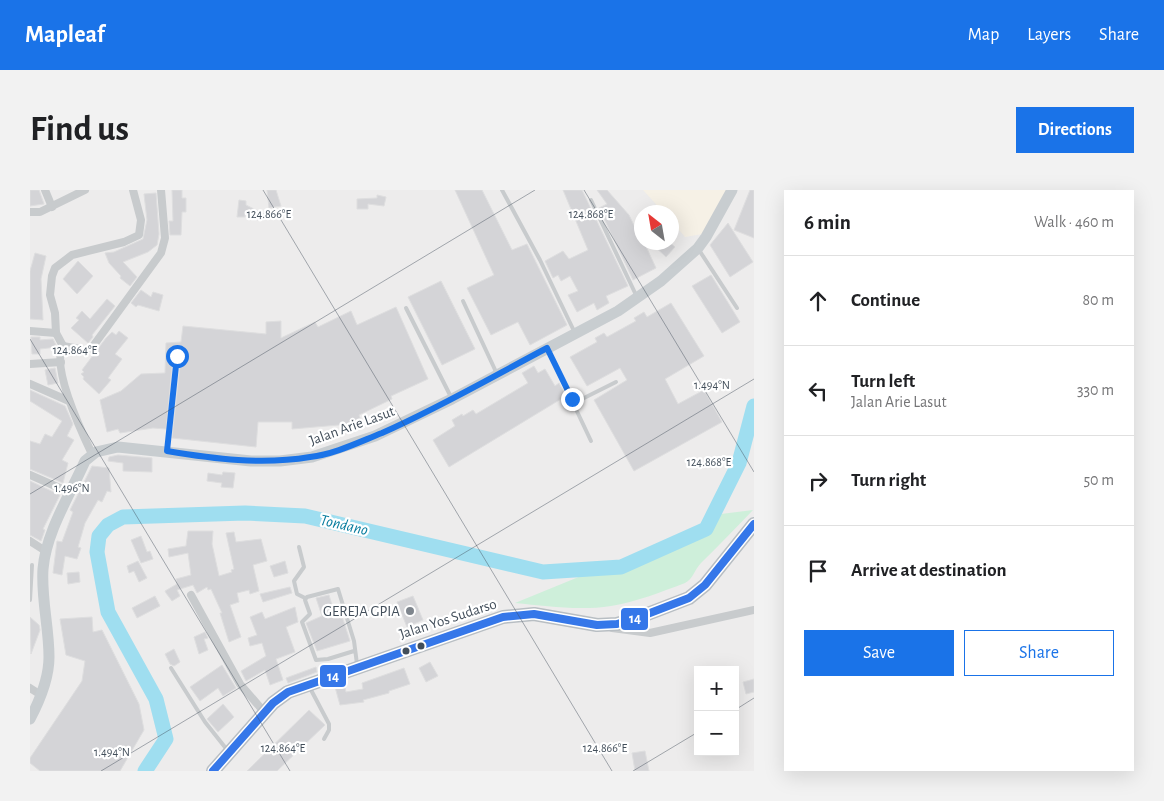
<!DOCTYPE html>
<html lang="en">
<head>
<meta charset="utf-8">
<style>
	:root { --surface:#fff; --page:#f2f2f2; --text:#202124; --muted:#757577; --line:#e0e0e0; --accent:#1a73e8 }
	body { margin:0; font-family:"Alegreya Sans",sans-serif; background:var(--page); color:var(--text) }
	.controls { position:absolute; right:15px; bottom:15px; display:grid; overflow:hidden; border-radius:0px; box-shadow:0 5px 20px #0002 }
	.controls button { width:45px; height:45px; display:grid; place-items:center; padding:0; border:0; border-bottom:1px solid var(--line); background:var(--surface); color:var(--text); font:25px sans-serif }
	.compass { position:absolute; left:604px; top:15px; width:45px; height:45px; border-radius:50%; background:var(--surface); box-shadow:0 5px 20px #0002; rotate:329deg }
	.stop { position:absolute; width:15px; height:15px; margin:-11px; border:4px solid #1a73e8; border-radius:50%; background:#fff }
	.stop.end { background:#1a73e8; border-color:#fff; box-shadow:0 1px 5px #0008 }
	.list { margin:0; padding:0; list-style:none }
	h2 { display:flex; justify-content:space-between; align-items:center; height:65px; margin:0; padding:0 20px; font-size:21px }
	h2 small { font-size:16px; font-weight:400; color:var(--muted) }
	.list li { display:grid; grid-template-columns:32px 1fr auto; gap:15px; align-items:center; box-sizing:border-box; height:90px; padding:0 20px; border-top:1px solid var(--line) }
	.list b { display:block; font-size:19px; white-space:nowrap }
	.list p { margin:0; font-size:16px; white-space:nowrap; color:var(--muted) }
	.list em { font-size:16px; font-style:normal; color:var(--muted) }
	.actions { display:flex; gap:10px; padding:15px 20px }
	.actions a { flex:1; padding:11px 0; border:1px solid var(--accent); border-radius:0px; text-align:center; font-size:18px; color:var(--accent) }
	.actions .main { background:var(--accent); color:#fff }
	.icon { flex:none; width:28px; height:28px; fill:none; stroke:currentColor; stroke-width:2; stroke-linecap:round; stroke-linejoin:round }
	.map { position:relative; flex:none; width:724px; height:581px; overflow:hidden; border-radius:0px }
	header { display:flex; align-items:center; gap:30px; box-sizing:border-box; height:70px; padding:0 25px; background:var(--accent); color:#fff }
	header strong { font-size:24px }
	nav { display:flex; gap:28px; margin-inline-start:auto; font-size:18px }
	.intro { display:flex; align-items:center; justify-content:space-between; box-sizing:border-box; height:120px; padding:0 30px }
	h1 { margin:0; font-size:35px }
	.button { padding:12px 22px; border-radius:0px; background:var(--accent); color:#fff; font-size:18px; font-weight:700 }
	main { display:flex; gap:30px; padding:0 30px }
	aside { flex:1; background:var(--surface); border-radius:0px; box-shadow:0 5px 20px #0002 }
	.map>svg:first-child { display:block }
	.commercial { fill:#f6f1e6 }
	.green { fill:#ceefda }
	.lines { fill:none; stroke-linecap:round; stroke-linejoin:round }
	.river { stroke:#9fdef0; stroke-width:15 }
	.building { fill:#d4d4d7; stroke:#dededf }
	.lane { stroke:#c8cbcd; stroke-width:4 }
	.street { stroke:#c8cbcd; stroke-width:8 }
	.secondary { stroke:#c8cdd0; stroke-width:11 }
	.highway { stroke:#b8bec3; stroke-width:14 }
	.bus-1-casing { stroke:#fff; stroke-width:11 }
	.bus-1 { stroke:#3577e9; stroke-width:8 }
	.route { stroke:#1a73e8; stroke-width:6 }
	.ticks { fill:none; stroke:#424e5a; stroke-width:1; stroke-opacity:0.45 }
	.poi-dot { fill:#7e858d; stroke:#fff; stroke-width:2 }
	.bus-dot { fill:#424e5a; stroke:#fff; stroke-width:2 }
	.labels { text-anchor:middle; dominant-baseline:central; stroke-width:4.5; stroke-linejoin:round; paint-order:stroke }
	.street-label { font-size:15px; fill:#424e5a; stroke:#fff }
	.poi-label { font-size:15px; fill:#424e5a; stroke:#fff; text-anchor:end }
	.water-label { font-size:16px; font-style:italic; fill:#047b9d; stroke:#fff }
	.ticks-label { font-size:12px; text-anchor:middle; fill:#424e5a; stroke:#fff; stroke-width:4.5; stroke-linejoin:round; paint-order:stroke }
	.line-badge { stroke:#fff; stroke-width:2 }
	.badge-label { font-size:14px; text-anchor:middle; font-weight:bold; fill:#fff }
</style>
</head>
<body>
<header>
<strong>Mapleaf</strong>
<nav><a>Map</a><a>Layers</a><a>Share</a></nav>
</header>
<div class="intro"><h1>Find us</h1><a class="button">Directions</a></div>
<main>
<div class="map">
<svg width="724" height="581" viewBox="0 0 724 581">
	<rect width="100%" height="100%" fill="#edecec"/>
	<!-- commercial -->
	<path class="commercial" d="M613,0h84l-19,43 -23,4 -13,-15v-10h-9z"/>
	<!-- green -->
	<path class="green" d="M723,320c-17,18 -34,35 -52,53 -7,7 -7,15 -16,20 -24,9 -49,19 -74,23 -32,5 -65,0 -96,-3l66,-27 20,-5 29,-12 16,-1 30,-11 26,-14 19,-19z"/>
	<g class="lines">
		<!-- river -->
		<path class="river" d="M115,581l21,-32 -10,-40 -48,-87 -11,-60 2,-16 9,-11 15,-8 122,-4 60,3 238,56 78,-5 85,-38 33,-66 15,-57"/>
	</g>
	<!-- building -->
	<g class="building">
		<path d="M0,0h9l5,14 -14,2z"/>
		<path d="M142,0h10v8h4v14h-4l-1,23h-11l-1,-14h4z"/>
		<path d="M237,0h9l5,16 -12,2z"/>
		<path d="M425,0h27l30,60 15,-6 40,81 -37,20 -12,-23 -27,13 -24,-47 27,-13z"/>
		<path d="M533,0h19l46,96 -22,10 3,7 -12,7 -3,-7 -17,9 -9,-17 10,-4 -8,-15 -9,5 -3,-6 -5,3 -8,-17 18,-10 6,8 19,-9z"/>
		<path d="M567,0h10l22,25 13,27h2l12,26 -23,12 -34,-72 8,-4z"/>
		<path d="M720,0h4v48l-20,-8z"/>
		<path d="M126,3l3,41 -2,11 -9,7 -25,10 14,15 -7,9 -10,-8 1,-2 -12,-13 -4,-10 9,-1 29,-13 4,-19 -3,-26z"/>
		<path d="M347,5l9,2 -2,9 -16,-2v5h-11v-10l20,-1z"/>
		<path d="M209,10l7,1v4l18,9 -4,7 -15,-7v3h-8z"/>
		<path d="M698,33l25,39 -23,15 -20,-32z"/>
		<path d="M620,52h19l6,5 -9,10z"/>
		<path d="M5,63l11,3 -5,23 2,41 -13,-1v-48z"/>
		<path d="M48,71l15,15 -16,18 -14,-15z"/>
		<path d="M681,85l29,47 -18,11 -30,-47z"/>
		<path d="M411,91l34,68 -33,16 -34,-68z"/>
		<path d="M111,100l10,7 2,-5 10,3 -4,16 -21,-6 -2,2 -5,-4z"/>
		<path d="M77,109l8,7 -23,29 1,2 -5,6 -17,-15 8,-8 -3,-2 6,-7 8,8z"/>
		<path d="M641,113l33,53 -39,23 13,25 26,-14 18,32 -88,49 -40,-71 33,-20 -7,-12 -33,18 -17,-29 27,-15 -2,-4 9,-5 3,4 29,-16 -2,-3 10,-6 3,5z"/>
		<path d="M366,117l32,72 -37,17 1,3 -33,16 3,8 -70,6v-7h-34l-2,25 -84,-9 9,-82 -4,-4 -4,4 -7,73 -13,-1 -33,5 -2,-4 -11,3 -7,-32 21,-9 20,-17 24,-1 1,-30 15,-1 2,-16 83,8v-12l15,-1v17l34,-16 3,5 33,-16 6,14z"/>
		<path d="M89,141l9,7 -13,16 7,5 -14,19 3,2 -12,14 -16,-15 1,-2 -3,-3 3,-2 -2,-2 24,-32 6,-6 4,3z"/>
		<path d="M1,147h9v3l13,-1 4,8 -17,2v5h-8z"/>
		<path d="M504,176l4,7 7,-4 10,17 4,-3 7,13 -117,71 -16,-27 22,-14 -3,-6 10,-6 1,2 10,-6 3,4 52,-31 -6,-10z"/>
		<path d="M25,178l3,15 -10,2 -3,-15z"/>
		<path d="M0,200l35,16 8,18 -6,12 7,4 -12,20 6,3 -5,20 -33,-14v-28l10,3 5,-10 7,3 10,-16 -32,-20z"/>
		<path d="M88,265l34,3v14l-29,-1v-8l-15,-2 1,-4z"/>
		<path d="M62,276l17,2 2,24 -4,-1 -5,11 -4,-2 -13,23 -7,24 3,1 -4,11 -12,-3 -3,19 -9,-2 4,-32 5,1 11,-30 -3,-2z"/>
		<path d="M193,282l12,1 -2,15 -12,-1 1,-4 -15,-2 1,-8 14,2z"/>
		<path d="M0,291l30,14 -17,34 2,1 -4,11 -11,-6z"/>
		<path d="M158,341h25l-1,13 7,32 13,-4 -1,-2 3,-1 -8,-36 8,-1 2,10 25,-3 6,22 -14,4 6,26 -9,3 -1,-4 -12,3 2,9 -9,3 11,32 -12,5 -9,-29h2l-11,-24 -3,1 -1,-3 -10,6 -4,-8 -16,5 3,6 -8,5 -6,-8 -1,-2 12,-7 -1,-5 15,-4 -3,-22 -19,4 -1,-8 18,-3z"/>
		<path d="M111,346l6,16 3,-1 3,8 -12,4 -10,-23z"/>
		<path d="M108,371l9,17 -8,4 -5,-11 -5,2 -2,-7z"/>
		<path d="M255,371l3,12 -14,4 -4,-11z"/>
		<path d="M49,382l1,10 -12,2 -1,-11z"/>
		<path d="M260,397l2,6 -29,9 -3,-8z"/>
		<path d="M299,405l5,17 6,-2 10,31 -33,10 -11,-28 16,-7 -6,-18z"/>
		<path d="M125,406l5,10 -23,12 -5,-10z"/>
		<path d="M383,406l10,24 -16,7 -10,-25z"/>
		<path d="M265,417l3,15 -12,5 9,25 -19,7 7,21 -13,5 -5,-15 -19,11 -5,-10 25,-15 -4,-13 -12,3 -2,-8 9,-3 -7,-18 12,-5 3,7z"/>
		<path d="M0,427l9,8 1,5 -9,24z"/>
		<path d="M62,427l1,15 9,-2 37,74 5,26 -24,41h-80l-10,-8v-5l52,-77 3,-20 -19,-6 -6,-36z"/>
		<path d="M175,442l3,6 -4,1 4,11 -9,4 -5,-17z"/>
		<path d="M144,459l6,13 -6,4 -4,-2 -5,-10z"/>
		<path d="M400,472l8,14 -12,6 -7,-14z"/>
		<path d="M192,475l14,23 -13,8 -5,-8 -18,13 -10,-14z"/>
		<path d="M286,477l1,5 -29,11 -2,-5z"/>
		<path d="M374,478l6,16 -21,7v2l-26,7 1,2 -24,3 -5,-18 9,-3 2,8 17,-3 -1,-6z"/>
		<path d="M724,489v13l-8,2 -3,-12z"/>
		<path d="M193,514l11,13 -16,15 -11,-13z"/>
		<path d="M279,520l16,15 -48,46h-30z"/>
		<path d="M615,561l4,20h-14l-3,-18z"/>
	</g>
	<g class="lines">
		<!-- lane -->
		<g class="lane">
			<path d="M472,0l38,70 34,71"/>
			<path d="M561,10l45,95"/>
			<path d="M669,60l38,58"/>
			<path d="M433,111l34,73"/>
			<path d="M376,118l45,89"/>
			<path d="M518,160l43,91"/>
			<path d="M544,213l42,-21"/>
			<path d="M137,261l10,-95"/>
			<path d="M269,357l5,20 -10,14 3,13 8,4"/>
			<path d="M0,410l2,-35"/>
			<path d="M324,461l-26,8 -12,1 -14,-38 8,-8 -5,-14 2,-3 31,-8 16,52 3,23"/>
			<path d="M141,478l34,54 23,29"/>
			<path d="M280,498l19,36v6l-5,9"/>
		</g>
		<!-- street -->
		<g class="street">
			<path d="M15,0l7,17"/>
			<path d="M0,22h10l45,-22"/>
			<path d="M0,141l26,2"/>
			<path d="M33,156l22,4 6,-1 70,-96 4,-15 -4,-48"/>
			<path d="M0,174l31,-2"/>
			<path d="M0,194l39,17"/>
			<path d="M62,264c-10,-21 -41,-87 -29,-108l-7,-13 -1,-20 -5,-18 2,-19 3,-8 17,-13 52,-13 15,-7 2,-15 -8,-30"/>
			<path d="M0,285l41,18"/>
			<path d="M0,351l17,11"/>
			<path d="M161,405l49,89 25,29"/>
			<path d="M582,438l38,5 104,-23"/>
			<path d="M0,498l11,7"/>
		</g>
		<!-- secondary -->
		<path class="secondary" d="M0,529c10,-19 19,-40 19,-62 0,-30 -8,-59 -6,-88 3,-37 27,-74 42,-108l11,-9 22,-5 133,14h29l32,-4 63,-21 77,-37 166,-88 43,-30 37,-33 8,-11 26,-47"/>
		<!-- highway -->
		<path class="highway" d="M183,581l60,-68 15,-11 215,-75 31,-3 63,11 20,-1 20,-6 52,-20 16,-13 49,-61"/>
		<defs>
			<path id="bus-1" d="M183,581l60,-68 15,-11 215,-75 31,-3 63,11 20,-1 20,-6 52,-20 16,-13 49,-61"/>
		</defs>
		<!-- bus-1 casing -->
		<use href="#bus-1" class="bus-1-casing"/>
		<!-- bus-1 -->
		<use href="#bus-1" class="bus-1"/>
	</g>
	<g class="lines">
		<!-- route -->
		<path class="route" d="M147,166l-10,95c47,8 95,14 143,6 25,-3 49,-15 72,-24 57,-25 110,-56 165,-85l25,51"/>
	</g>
	<!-- ticks -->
	<path class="ticks" d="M233,0l349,581M554,0l170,282M0,149l260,432M0,304l505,-304M705,520l19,-12M71,581l653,-392M603,581l65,-39"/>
	<!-- markers -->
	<circle class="poi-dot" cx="380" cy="421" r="5"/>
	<g class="bus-dot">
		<circle cx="391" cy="456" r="4.5"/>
		<circle cx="376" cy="461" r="4.5"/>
	</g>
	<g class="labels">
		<!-- street labels -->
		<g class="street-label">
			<text transform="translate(322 236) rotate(-20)">Jalan Arie Lasut</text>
			<text transform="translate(418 429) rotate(-18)">Jalan Yos Sudarso</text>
		</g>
		<!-- poi labels -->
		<g class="poi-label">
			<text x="370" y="421">GEREJA GPIA</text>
		</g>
		<!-- water labels -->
		<g class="water-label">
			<text transform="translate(314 335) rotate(13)">Tondano</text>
		</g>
	</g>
	<g class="ticks-label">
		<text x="561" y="28">124.868°E</text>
		<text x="239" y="28">124.866°E</text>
		<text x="45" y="164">124.864°E</text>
		<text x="682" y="199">1.494°N</text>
		<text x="679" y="276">124.868°E</text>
		<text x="42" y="302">1.496°N</text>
		<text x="253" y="562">124.864°E</text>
		<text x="575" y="562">124.866°E</text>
		<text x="82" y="566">1.494°N</text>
	</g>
	<g class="line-badge">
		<rect x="590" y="417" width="29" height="24" rx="5" fill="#3577e9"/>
		<rect x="289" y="474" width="28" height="24" rx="5" fill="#3577e9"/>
	</g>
	<g class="badge-label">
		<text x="605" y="433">14</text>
		<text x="303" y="491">14</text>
	</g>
</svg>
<div class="controls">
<button>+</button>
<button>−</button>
</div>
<svg class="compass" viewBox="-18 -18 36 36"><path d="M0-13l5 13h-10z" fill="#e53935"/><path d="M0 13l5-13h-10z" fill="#757577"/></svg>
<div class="stop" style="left:147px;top:166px"></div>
<div class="stop end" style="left:542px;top:209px"></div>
</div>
<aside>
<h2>6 min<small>Walk · 460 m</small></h2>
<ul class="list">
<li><svg class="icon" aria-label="ahead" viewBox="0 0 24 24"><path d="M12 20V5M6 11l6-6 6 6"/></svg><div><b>Continue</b></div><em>80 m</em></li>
<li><svg class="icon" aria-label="left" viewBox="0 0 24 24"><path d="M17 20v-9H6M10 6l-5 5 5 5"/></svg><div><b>Turn left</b><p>Jalan Arie Lasut</p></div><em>330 m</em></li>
<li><svg class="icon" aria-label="right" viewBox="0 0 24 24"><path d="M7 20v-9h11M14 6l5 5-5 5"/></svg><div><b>Turn right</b></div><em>50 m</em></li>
<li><svg class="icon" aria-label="arrive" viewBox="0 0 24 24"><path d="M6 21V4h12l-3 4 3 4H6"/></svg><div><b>Arrive at destination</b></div></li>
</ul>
<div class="actions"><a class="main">Save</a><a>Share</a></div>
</aside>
</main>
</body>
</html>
